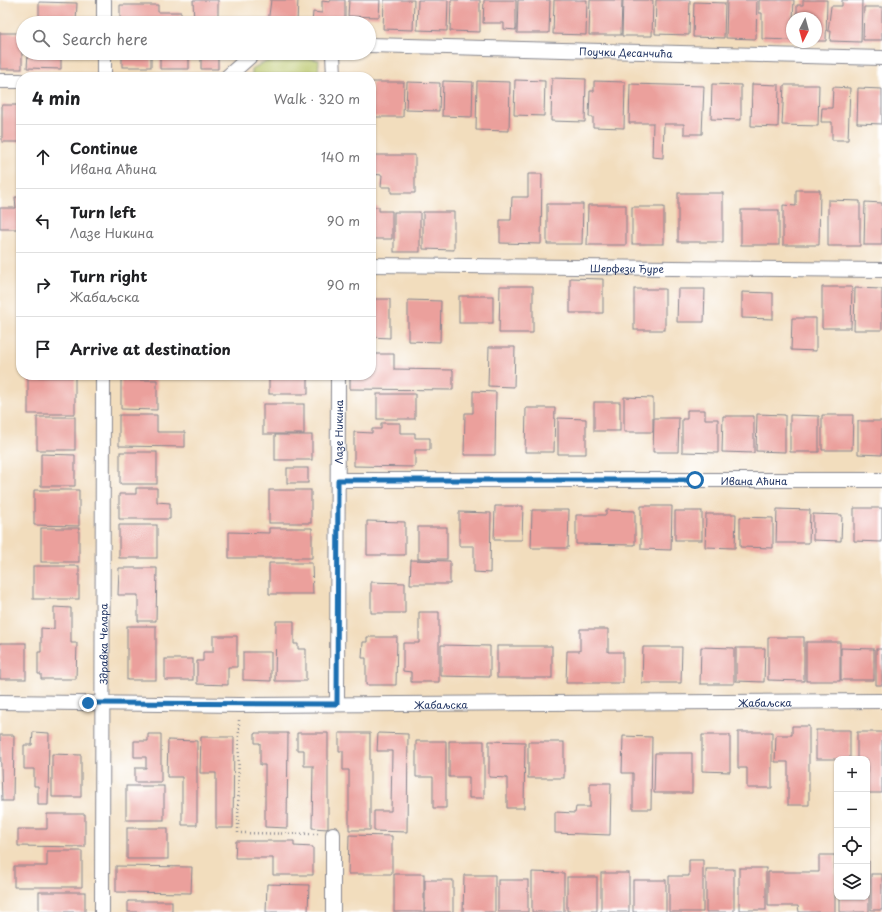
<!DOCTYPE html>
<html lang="en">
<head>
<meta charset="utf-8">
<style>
	:root { --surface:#fff; --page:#f2f2f2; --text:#202124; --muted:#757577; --line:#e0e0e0 }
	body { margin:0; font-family:"Playpen Sans",sans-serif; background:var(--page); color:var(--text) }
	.controls { position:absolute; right:12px; bottom:12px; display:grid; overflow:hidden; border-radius:8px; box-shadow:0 1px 3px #0004 }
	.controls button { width:36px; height:36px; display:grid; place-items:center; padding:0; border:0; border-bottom:1px solid var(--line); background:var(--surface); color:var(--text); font:20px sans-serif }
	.compass { position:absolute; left:786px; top:12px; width:36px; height:36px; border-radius:50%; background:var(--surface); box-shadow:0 1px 3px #0004; rotate:186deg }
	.stop { position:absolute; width:12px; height:12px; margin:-9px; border:3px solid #1f6fb2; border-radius:50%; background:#fff }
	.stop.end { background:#1f6fb2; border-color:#fff; box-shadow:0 1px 4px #0008 }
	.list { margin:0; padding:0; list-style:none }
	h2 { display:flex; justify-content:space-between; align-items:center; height:52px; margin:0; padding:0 16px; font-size:17px }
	h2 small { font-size:13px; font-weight:400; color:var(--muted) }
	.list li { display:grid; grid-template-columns:26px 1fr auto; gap:12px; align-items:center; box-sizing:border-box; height:64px; padding:0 16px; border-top:1px solid var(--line) }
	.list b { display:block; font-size:15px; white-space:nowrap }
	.list p { margin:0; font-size:13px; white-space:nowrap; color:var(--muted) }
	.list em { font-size:13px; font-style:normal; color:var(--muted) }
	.icon { flex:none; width:22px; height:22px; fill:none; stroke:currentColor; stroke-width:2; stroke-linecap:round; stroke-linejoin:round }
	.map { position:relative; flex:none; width:882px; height:912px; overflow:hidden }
	.search { position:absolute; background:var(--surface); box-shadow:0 1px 3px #0004; left:16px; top:16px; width:360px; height:44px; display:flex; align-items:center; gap:10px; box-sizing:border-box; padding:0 14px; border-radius:22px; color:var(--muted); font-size:15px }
	.panel { position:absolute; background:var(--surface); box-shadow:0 1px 3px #0004; left:16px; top:72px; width:360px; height:308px; border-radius:16px }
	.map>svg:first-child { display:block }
	.green { fill:#b8c466; stroke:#6a7a62 }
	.building { fill:#eba09c }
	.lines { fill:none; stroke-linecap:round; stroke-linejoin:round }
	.street-casing { stroke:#86868e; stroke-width:16 }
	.path { stroke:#86868e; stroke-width:2.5; stroke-dasharray:1 3; stroke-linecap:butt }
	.street { stroke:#fff; stroke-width:14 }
	.route { stroke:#1f6fb2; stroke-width:5 }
	.labels { text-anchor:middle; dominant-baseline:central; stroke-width:4; stroke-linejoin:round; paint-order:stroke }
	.street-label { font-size:10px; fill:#1b2f5e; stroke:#fff }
</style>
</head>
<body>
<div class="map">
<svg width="882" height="912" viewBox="0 0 882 912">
	<rect width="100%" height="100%" fill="#fff"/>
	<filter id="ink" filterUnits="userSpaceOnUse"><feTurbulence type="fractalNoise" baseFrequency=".025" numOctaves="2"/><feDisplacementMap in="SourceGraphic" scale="8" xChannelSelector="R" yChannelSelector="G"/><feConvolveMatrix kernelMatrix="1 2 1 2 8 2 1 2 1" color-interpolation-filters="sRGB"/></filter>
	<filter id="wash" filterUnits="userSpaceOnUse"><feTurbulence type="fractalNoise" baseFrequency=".012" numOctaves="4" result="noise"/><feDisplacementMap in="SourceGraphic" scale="16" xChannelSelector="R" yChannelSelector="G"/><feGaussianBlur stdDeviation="0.9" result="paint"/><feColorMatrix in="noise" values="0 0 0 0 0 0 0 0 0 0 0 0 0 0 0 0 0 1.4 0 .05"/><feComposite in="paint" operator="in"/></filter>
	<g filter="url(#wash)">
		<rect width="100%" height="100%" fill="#f2ddbd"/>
		<!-- green -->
		<path class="green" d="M283,57h19l17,3 -1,17h-66v-8l11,-6z"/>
		<g id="blocks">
			<!-- building -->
			<g class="building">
				<path d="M193,0h25v23h-24z"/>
				<path d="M271,0h27l-1,23h-29z"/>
				<path d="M330,0h15v23h-33l1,-11 9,1v-12l8,1z"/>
				<path d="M349,0h31l-1,17 -31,-1z"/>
				<path d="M384,0h30l-1,30 -30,-1z"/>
				<path d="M418,0h30l-1,31 -30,-1z"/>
				<path d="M451,0h29v32l-30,-1z"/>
				<path d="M484,0h32v30l-12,-1v-6h-21z"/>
				<path d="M518,0h32l-1,33h-32z"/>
				<path d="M554,0h33l-1,35 -33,-1z"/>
				<path d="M590,0h32l-1,35h-32z"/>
				<path d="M623,0h30l-1,36h-30z"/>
				<path d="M656,0h34l-1,35 -34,-1z"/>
				<path d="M727,0h30l-1,39 -30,-1z"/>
				<path d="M759,0h35l-2,40 -30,-1v-26h-3z"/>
				<path d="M803,0h24l-1,41h-10v-23h-19v-13h6z"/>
				<path d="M842,0h20l-1,42 -31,-1 1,-10h-3l3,-25h11z"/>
				<path d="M39,2l38,1 -1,20h-37z"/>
				<path d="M694,2l31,1 -1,35 -31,-1z"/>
				<path d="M120,5h38v7h23v11h-61z"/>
				<path d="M864,7h18v33h-19z"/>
				<rect x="0" y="33" width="22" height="36"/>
				<path d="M28,53h33v16l-34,-1z"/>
				<rect x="122" y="53" width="29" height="14"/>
				<path d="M160,53h58v16h-17v-14h-12v14h-29z"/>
				<path d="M552,78l34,1 -1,43 -34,-1z"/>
				<path d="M515,80l30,1 -1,35 -30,-1z"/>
				<path d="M443,81l30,1 -1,35 -30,-1z"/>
				<path d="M477,81l33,1 -1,49 -33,-1z"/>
				<path d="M594,81l31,1 -1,46 -31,-1v-10h-4l1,-26h4z"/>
				<path d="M372,82h32l-1,35h-32z"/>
				<path d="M407,82l33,1 -1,28 -33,-1z"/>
				<path d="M630,84l74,2 -2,48h-18v-10h-20l-1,34 -11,-1 1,-34h-24z"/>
				<path d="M712,84l29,1v35l-30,-1z"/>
				<path d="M752,84l27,1 -1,42 -27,-1z"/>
				<path d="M784,85h35l-1,41 -36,-1z"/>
				<path d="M833,87l17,1 -2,52h-16v-18h-11l1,-14h10z"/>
				<path d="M858,88l24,1v35l-25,-1z"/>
				<rect x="2" y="105" width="19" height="37"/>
				<path d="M371,155h44v38h-24v-6h-10l1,-12 -11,-1z"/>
				<path d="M528,174h14l-1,70 -41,-1v-23h11l1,-23h16z"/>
				<path d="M796,190h24l-1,55h-36v-40l13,1z"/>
				<rect x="678" y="193" width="45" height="49"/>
				<path d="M15,197h6v32h-21v-21h16z"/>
				<path d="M828,200l32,1v45h-32z"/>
				<path d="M865,202l17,1v42h-18z"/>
				<path d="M547,204h36l-1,40h-35z"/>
				<path d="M588,205h38v40h-39z"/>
				<path d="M371,207h8v4h13v28h-21z"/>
				<rect x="632" y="207" width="32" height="37"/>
				<rect x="741" y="210" width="38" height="35"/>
				<rect x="394" y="212" width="26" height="40"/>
				<path d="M423,212h31v38l-31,-1z"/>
				<path d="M570,278l33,1v34h-33z"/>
				<path d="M500,286h33v47h-34z"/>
				<path d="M822,287h30l-1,41h-29z"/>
				<path d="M855,288l27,1v41h-28z"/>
				<rect x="634" y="289" width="31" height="41"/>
				<path d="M678,289h27l-1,33h-27z"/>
				<path d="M742,292l31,1v26l-31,-1z"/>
				<rect x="459" y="296" width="34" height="27"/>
				<path d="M371,299h19v39l-19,-1z"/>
				<path d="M408,300l33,1 -1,41 -32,-1z"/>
				<path d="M792,318h24v33l-25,-1z"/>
				<path d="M489,347h26l-1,40 -26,-1z"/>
				<path d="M371,354h23v15l59,1v20l-103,-1v-14h21z"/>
				<rect x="269" y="375" width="39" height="19"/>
				<rect x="28" y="377" width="47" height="37"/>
				<path d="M121,380h36v30l-36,-1z"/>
				<path d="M473,391l23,1 -1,63h-31l1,-42h8z"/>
				<rect x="377" y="394" width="38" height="25"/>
				<path d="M624,397l29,1v34h-29z"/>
				<rect x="594" y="402" width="26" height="29"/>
				<rect x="263" y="404" width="41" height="30"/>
				<path d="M526,408h29l-1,44h-29z"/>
				<path d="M687,410h18v9h13v34l-36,-1v-33h5z"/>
				<path d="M757,414l28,1v37l-29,-1z"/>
				<path d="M119,415h38v17h28v15l-66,-1z"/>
				<path d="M790,415l29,1v36h-29z"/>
				<path d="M822,415h31l-1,35h-30z"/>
				<path d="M723,416h31v37l-32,-1z"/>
				<rect x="37" y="417" width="38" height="33"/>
				<path d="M558,418l28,1v35h-28z"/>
				<path d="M654,418h25l-1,34h-25z"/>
				<path d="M858,421h24v34l-24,-1z"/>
				<path d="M381,423h19v10h15v5h15v12h-15v17l-61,-1v-34l18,1v-4h9z"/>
				<rect x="275" y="435" width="37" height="25"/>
				<rect x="120" y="452" width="37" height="32"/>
				<path d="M41,454l34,1v31h-34z"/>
				<rect x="287" y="468" width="21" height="15"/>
				<path d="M136,488h21v14l13,1v16h-51v-25h17z"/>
				<path d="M34,490h45v36l-45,-1z"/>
				<rect x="269" y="490" width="42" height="33"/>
				<path d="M495,506h28l-1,34h-28z"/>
				<path d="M641,506h31l-1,44 -30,-1z"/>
				<path d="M854,508h28v34l-28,-1z"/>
				<path d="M777,509l33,1 -1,33h-33z"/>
				<path d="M532,510h37l-1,38h-37z"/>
				<path d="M606,510l29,1v34l-59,-1v-29h30z"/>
				<rect x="675" y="511" width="27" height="29"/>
				<path d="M459,512l32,1 -1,60 -16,-1v-26h-15z"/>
				<path d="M706,514h30l-1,34 -30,-1z"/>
				<path d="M813,514l29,1 -1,26 -28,-1z"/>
				<path d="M740,517l33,1v30l-33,-1z"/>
				<path d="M367,521l38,1v33h-38z"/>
				<rect x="119" y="525" width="38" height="33"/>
				<rect x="418" y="527" width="29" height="32"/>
				<rect x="41" y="528" width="38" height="34"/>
				<path d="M269,528h43v30h-83v-26l40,1z"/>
				<path d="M411,560l39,1v23h-40z"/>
				<path d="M269,563h43l1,31h-44z"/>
				<rect x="33" y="566" width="46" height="33"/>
				<path d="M119,568h38l-1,53h-18v-26h-20z"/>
				<path d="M371,582l34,1v30h-34z"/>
				<path d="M54,607l17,1v35h6l-1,36h-35v-5h-3v-22h3v-24l13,1z"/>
				<path d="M419,612h20v70h-28v-10l-8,-1v-28h16z"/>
				<path d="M276,621h18v23h4v5h8v32h-31z"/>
				<rect x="127" y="626" width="29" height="54"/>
				<path d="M580,629h28v23h15v31h-57l1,-32h13z"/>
				<path d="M213,636h24v31h-9v18l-31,-1v-23h6v-9h10z"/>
				<path d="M367,637h30l-1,48h-30v-27h-4l1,-16h4z"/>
				<path d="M768,637h36v44l-36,-1z"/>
				<rect x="806" y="642" width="34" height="39"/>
				<rect x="0" y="643" width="26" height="36"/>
				<path d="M441,645l49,1v31l-49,-1z"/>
				<rect x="497" y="646" width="55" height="32"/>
				<path d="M643,647h39l-1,36h-39z"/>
				<path d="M701,647l33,1v36h-34z"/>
				<path d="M736,648h29l-1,34 -28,-1z"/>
				<path d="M841,648l33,1v31h-33z"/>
				<rect x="876" y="649" width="6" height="36"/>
				<path d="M243,652h28v29l-28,-1z"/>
				<rect x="165" y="659" width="28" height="21"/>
				<path d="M792,726h17v79h-21v-43h-13l1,-27h16z"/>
				<rect x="816" y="730" width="34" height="29"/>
				<path d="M33,732l16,1 -1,72h-10v-19h-4v-17h-10v-24h8z"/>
				<path d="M738,732h34v56h-25v-20h-9z"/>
				<path d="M857,732h25v61h-15v-34h-10z"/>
				<path d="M255,733h33l-1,95 -22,-1v-62h-5v-22h-5z"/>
				<path d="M297,733h31v96l-16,-1 1,-62h-9v-16h-7z"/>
				<path d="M339,733h31v97h-21v-60h-6v-19h-4z"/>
				<path d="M378,733l30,1 -1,98 -33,-1v-20h17l1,-60h-15z"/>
				<path d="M148,734h13v48h-26v-14h11v-11h-12v-16h14z"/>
				<path d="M0,735h14l-1,66h-11z"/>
				<path d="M702,735h28v37l-28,-1z"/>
				<path d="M623,736l29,1 -1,72h-18v-36h-11z"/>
				<path d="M201,737h33l-1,91h-17v-55h-16z"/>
				<path d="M168,740l29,1v84h-15v-48h-15z"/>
				<path d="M416,741h30v67h-13v-31h-17z"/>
				<path d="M449,741h35v57h-15v-21h-20z"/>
				<path d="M489,741l36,1 -1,66h-17v-30l-18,-1z"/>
				<rect x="528" y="742" width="36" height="36"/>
				<path d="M655,753h37v40h-38z"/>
				<path d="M52,754l29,1v42h-29z"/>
				<path d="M590,783h21l-1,52 -55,-2v-21l20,1 1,-6h14z"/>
				<rect x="126" y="786" width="38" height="34"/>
				<path d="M47,814h38v33l-67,-1v-17h29z"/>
				<rect x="127" y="828" width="41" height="31"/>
				<path d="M349,835l43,1v38h-44z"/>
				<path d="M236,841h58v5l19,1v28h-40v-17h-38z"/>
				<path d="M47,851h35v36h-68v-21h33z"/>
				<path d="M819,855h16v57h-36l-1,-6h-30v-34h51z"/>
				<path d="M689,860h14v52h-34v-36h20z"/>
				<path d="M867,861h2v51h-29v-15h27z"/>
				<path d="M116,866l76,1 -1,26 -75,-1z"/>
				<rect x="739" y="868" width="27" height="42"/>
				<rect x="706" y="869" width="28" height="43"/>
				<path d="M532,872l32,1v39h-32z"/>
				<rect x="601" y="873" width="28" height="39"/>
				<rect x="394" y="874" width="30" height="38"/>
				<rect x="871" y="874" width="11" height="36"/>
				<path d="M464,875h31v37h-32z"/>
				<rect x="567" y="877" width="30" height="34"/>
				<rect x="425" y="880" width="28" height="32"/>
				<rect x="498" y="880" width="30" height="32"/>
				<rect x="633" y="880" width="33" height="32"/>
				<path d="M267,884l42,1 -1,27h-42z"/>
				<rect x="39" y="892" width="46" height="20"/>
				<rect x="128" y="901" width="44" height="11"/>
			</g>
		</g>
	</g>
	<g filter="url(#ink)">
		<use href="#blocks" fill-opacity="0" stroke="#86868e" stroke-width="1"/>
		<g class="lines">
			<defs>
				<g id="street">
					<path d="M104,23v-23"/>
					<path id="s1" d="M369,45l513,13"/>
					<path d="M333,53l1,24"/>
					<path d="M104,77v-24"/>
					<path d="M227,77l27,-24"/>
					<path d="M0,81h21"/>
					<path id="s2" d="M371,265l511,5"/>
					<path id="s3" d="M338,480h544"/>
					<path id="s4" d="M0,702l239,3 643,-4"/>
					<path id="s5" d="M337,704l1,-329"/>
					<path d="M333,834v78"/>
					<path id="s6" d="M102,912l1,-537"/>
				</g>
			</defs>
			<!-- street casing -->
			<use href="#street" class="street-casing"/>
			<!-- path -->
			<path class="path" d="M239,720l-1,113 81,1"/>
			<!-- street -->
			<use href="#street" class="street"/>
		</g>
	</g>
	<g class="lines" filter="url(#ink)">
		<!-- route -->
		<path class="route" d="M88,703l249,1 1,-224h357"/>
	</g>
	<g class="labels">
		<!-- street labels -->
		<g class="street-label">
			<text stroke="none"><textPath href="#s1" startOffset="257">Поучки Десанчића</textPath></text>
			<text stroke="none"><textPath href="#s2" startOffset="256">Шерфези Ђуре</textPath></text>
			<text stroke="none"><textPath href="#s5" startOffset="272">Лазе Никина</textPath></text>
			<text stroke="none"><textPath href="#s3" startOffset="416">Ивана Аћина</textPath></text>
			<text stroke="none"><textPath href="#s6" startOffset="268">Здравка Челара</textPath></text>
			<text stroke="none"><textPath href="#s4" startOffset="765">Жабаљска</textPath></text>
			<text stroke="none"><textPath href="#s4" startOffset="441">Жабаљска</textPath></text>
		</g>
	</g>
</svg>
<div class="controls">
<button>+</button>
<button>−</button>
<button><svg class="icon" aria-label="locate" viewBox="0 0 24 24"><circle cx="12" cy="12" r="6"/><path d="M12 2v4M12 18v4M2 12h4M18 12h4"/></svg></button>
<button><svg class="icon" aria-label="layers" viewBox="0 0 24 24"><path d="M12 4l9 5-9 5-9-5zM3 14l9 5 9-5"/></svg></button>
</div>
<svg class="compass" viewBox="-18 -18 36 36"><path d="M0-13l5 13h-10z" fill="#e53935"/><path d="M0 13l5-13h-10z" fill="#757577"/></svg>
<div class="stop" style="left:695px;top:480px"></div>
<div class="stop end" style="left:88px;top:703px"></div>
<div class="search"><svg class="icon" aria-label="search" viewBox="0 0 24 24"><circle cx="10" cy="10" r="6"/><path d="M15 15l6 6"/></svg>Search here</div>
<section class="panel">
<h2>4 min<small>Walk · 320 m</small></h2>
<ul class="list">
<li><svg class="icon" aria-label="ahead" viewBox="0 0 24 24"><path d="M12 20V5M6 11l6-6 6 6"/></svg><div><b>Continue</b><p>Ивана Аћина</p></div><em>140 m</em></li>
<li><svg class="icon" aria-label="left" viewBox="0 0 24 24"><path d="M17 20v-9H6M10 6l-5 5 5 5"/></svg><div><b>Turn left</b><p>Лазе Никина</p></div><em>90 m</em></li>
<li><svg class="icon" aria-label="right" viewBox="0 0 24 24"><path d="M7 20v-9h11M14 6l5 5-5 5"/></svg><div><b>Turn right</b><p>Жабаљска</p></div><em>90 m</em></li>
<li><svg class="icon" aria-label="arrive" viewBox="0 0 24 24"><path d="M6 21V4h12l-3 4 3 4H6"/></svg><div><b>Arrive at destination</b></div></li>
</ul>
</section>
</div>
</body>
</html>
